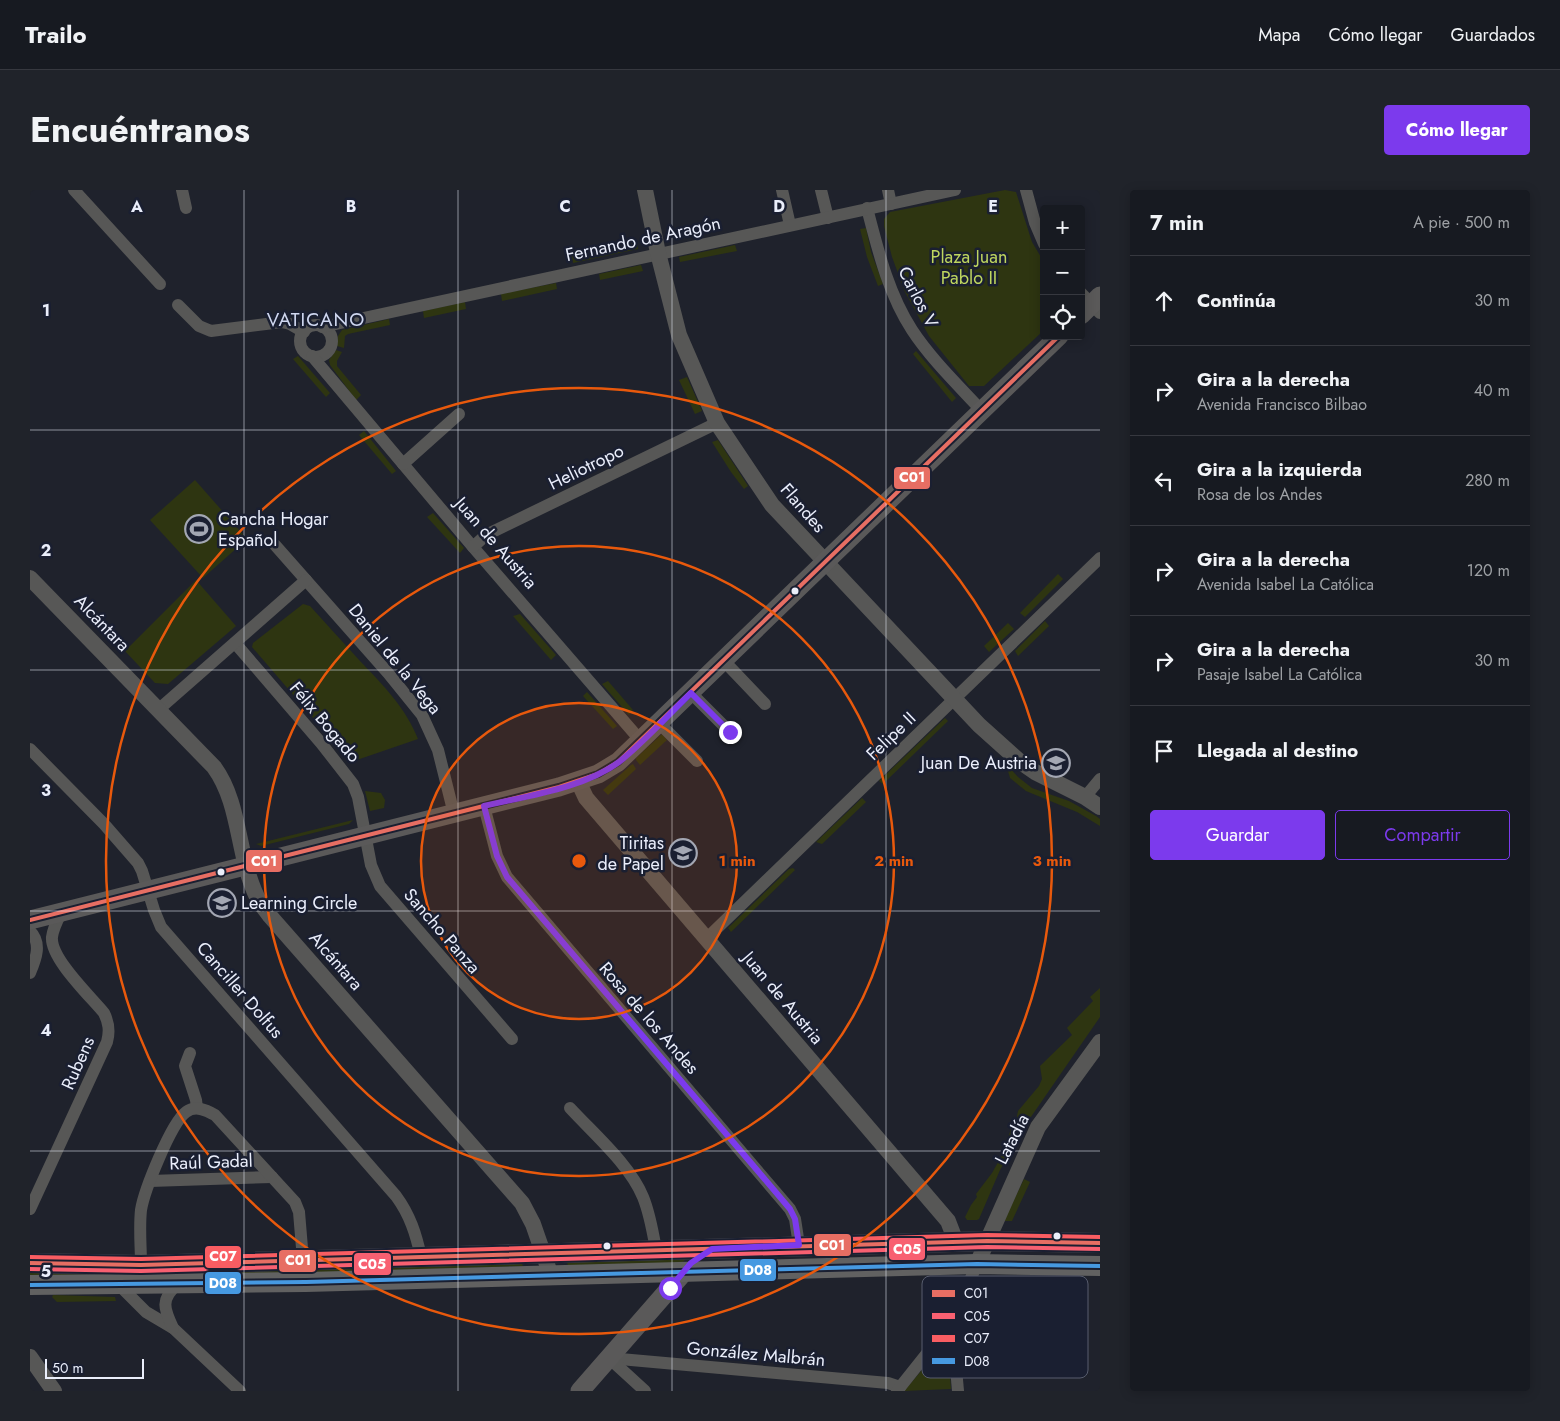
<!DOCTYPE html>
<html lang="es">
<head>
<meta charset="utf-8">
<style>
	:root { --surface:#171a21; --page:#20232a; --text:#f1f3f6; --muted:#9ea1a5; --line:#36383f; --accent:#7c3aed }
	body { margin:0; font-family:Jost,sans-serif; background:var(--page); color:var(--text) }
	.controls { position:absolute; right:15px; top:15px; display:grid; overflow:hidden; border-radius:5px; box-shadow:0 2px 12px #0003 }
	.controls button { width:45px; height:45px; display:grid; place-items:center; padding:0; border:0; border-bottom:1px solid var(--line); background:var(--surface); color:var(--text); font:25px sans-serif }
	.scale { position:absolute; left:15px; bottom:12px; width:99px; box-sizing:border-box; padding-left:5px; border:2px solid #eaeefb; border-top:0; font-size:14px; line-height:18px; white-space:nowrap; color:#eaeefb; -webkit-text-stroke:4px #1a1f31; paint-order:stroke }
	.stop { position:absolute; width:15px; height:15px; margin:-11px; border:4px solid #7c3aed; border-radius:50%; background:#fff }
	.stop.end { background:#7c3aed; border-color:#fff; box-shadow:0 1px 5px #0008 }
	.list { margin:0; padding:0; list-style:none }
	h2 { display:flex; justify-content:space-between; align-items:center; height:65px; margin:0; padding:0 20px; font-size:21px }
	h2 small { font-size:16px; font-weight:400; color:var(--muted) }
	.list li { display:grid; grid-template-columns:32px 1fr auto; gap:15px; align-items:center; box-sizing:border-box; height:90px; padding:0 20px; border-top:1px solid var(--line) }
	.list b { display:block; font-size:19px; white-space:nowrap }
	.list p { margin:0; font-size:16px; white-space:nowrap; color:var(--muted) }
	.list em { font-size:16px; font-style:normal; color:var(--muted) }
	.actions { display:flex; gap:10px; padding:15px 20px }
	.actions a { flex:1; padding:11px 0; border:1px solid var(--accent); border-radius:5px; text-align:center; font-size:18px; color:var(--accent) }
	.actions .main { background:var(--accent); color:#fff }
	.icon { flex:none; width:28px; height:28px; fill:none; stroke:currentColor; stroke-width:2; stroke-linecap:round; stroke-linejoin:round }
	.map { position:relative; flex:none; width:1070px; height:1201px; overflow:hidden; border-radius:5px }
	header { display:flex; align-items:center; gap:30px; box-sizing:border-box; height:70px; padding:0 25px; background:var(--surface); border-bottom:1px solid var(--line) }
	header strong { font-size:24px }
	nav { display:flex; gap:28px; margin-inline-start:auto; font-size:18px }
	.intro { display:flex; align-items:center; justify-content:space-between; box-sizing:border-box; height:120px; padding:0 30px }
	h1 { margin:0; font-size:35px }
	.button { padding:12px 22px; border-radius:5px; background:var(--accent); color:#fff; font-size:18px; font-weight:700 }
	main { display:flex; gap:30px; padding:0 30px }
	aside { flex:1; background:var(--surface); border-radius:5px; box-shadow:0 2px 12px #0003 }
	.map>svg:first-child { display:block }
	.green { fill:#2e3511 }
	.lines { fill:none; stroke-linecap:round; stroke-linejoin:round }
	.minor { stroke:#575756; stroke-width:12 }
	.tertiary { stroke:#575756; stroke-width:16 }
	.secondary { stroke:#5a5959; stroke-width:19 }
	.primary { stroke:#616161; stroke-width:20 }
	.bus-1-casing { stroke:#1a1f31; stroke-width:8 }
	.bus-2-casing { stroke:#1a1f31; stroke-width:8 }
	.bus-3-casing { stroke:#1a1f31; stroke-width:8 }
	.bus-4-casing { stroke:#1a1f31; stroke-width:8 }
	.bus-1 { stroke:#e76e63; stroke-width:4 }
	.bus-2 { stroke:#f86071; stroke-width:4 }
	.bus-3 { stroke:#f95d62; stroke-width:4 }
	.bus-4 { stroke:#4699e1; stroke-width:4 }
	.route { stroke:#7c3aed; stroke-width:6 }
	.grid { fill:none; stroke:#eaeefb; stroke-width:1; stroke-opacity:0.55 }
	.ring { fill:none; stroke:#e8590c; stroke-width:2.5 }
	.bus-dot { fill:#eaeefb; stroke:#1a1f31; stroke-width:2 }
	.labels { text-anchor:middle; dominant-baseline:central; stroke-width:5; stroke-linejoin:round; paint-order:stroke }
	.street-label { font-size:18px; fill:#eaeefb; stroke:#1a1f31 }
	.park-label { font-size:18px; fill:#bfd65f; stroke:#1a1f31 }
	.poi-label { font-size:18px; fill:#eaeefb; stroke:#1a1f31; text-anchor:start }
	.neighbourhood-label { font-size:19px; letter-spacing:1px; fill:#cfd7f0; stroke:#1a1f31 }
	.key { fill:#1a1f31; stroke:#585d6e; stroke-width:1 }
	.key-label { font-size:14px; fill:#eaeefb }
	.grid-label { font-size:16px; text-anchor:middle; font-weight:bold; fill:#eaeefb; stroke:#1a1f31; stroke-width:5; stroke-linejoin:round; paint-order:stroke }
	.centre { fill:#e8590c; stroke:#1a1f31; stroke-width:2.5 }
	.ring-label { font-size:15px; text-anchor:middle; font-weight:bold; fill:#e8590c; stroke:#1a1f31; stroke-width:5; stroke-linejoin:round; paint-order:stroke }
	.line-badge { stroke:#1a1f31; stroke-width:2 }
	.badge-label { font-size:14px; text-anchor:middle; font-weight:bold; fill:#fff }
</style>
</head>
<body>
<header>
<strong>Trailo</strong>
<nav><a>Mapa</a><a>Cómo llegar</a><a>Guardados</a></nav>
</header>
<div class="intro"><h1>Encuéntranos</h1><a class="button">Cómo llegar</a></div>
<main>
<div class="map">
<svg width="1070" height="1201" viewBox="0 0 1070 1201">
	<rect width="100%" height="100%" fill="#1f222c"/>
	<!-- green -->
	<g class="green">
		<path d="M975,0l11,2 16,50 12,20v68l-60,56h-15l-40,-50 -24,-44 -13,-35 -8,-31v-7l6,-7z"/>
		<path d="M836,38l5,24 12,32 -5,2 -11,-29 -7,-28z"/>
		<path d="M607,52l1,7 -65,14 -1,-7z"/>
		<path d="M705,55l2,6 -57,11 -1,-5z"/>
		<path d="M611,75l2,6 -43,9 -1,-6z"/>
		<path d="M526,93l1,6 -55,12 -1,-7z"/>
		<path d="M435,112l1,7 -42,9 -1,-7z"/>
		<path d="M359,129l1,6 -42,9 -3,2 -1,12 -7,-2 1,-10 4,-6z"/>
		<path d="M306,160l6,2 -5,9v5l24,29 -5,5 -26,-35 -1,-5z"/>
		<path d="M886,161l40,47 -4,4 -39,-48z"/>
		<path d="M268,166l32,37 -4,4 -33,-38z"/>
		<path d="M657,187l15,34 -7,3 -16,-34z"/>
		<path d="M334,241l32,40 -4,3 -33,-39z"/>
		<path d="M688,250l30,46 -4,3 -13,-17 -19,-30z"/>
		<path d="M165,290l52,59 -44,39 -53,-58z"/>
		<path d="M403,323l31,35 -4,5 -33,-36z"/>
		<path d="M1028,384l5,5 -38,38 -5,-4z"/>
		<path d="M166,390l40,46 -68,58 -13,-1 -30,-32z"/>
		<path d="M273,414l7,2c17,19 34,37 50,55 22,23 46,47 58,78l-67,23 -99,-115 1,-4z"/>
		<path d="M490,424l36,41 -5,5 -38,-44z"/>
		<path d="M1015,431l4,5 -31,30 -3,-5z"/>
		<path d="M978,433l6,6 -25,23 -5,-6z"/>
		<path d="M578,491l25,29 -4,5 -27,-31z"/>
		<path d="M557,502l30,34 -4,3 -30,-33z"/>
		<path d="M915,528l3,3 -65,63 -4,-3z"/>
		<path d="M632,544l5,6 -27,25 -4,-5v-2z"/>
		<path d="M603,574l3,5 -28,26 -5,-5 28,-25z"/>
		<path d="M976,574l12,13 14,11 37,13 27,15 4,3v7l-23,-14 -51,-21 -16,-13z"/>
		<path d="M335,601l16,2 4,7 -1,8 -14,3z"/>
		<path d="M832,608l4,4 -44,42 -6,-2z"/>
		<path d="M323,630l-4,4 -88,22 -5,-2z"/>
		<path d="M763,678l2,2 -64,62 -3,-4 61,-59z"/>
		<path d="M1070,798v29l-74,107 -6,-1 -3,-7 1,-5 21,-25 3,-7 -2,-13 32,-31 -5,-7 26,-27 -3,-4z"/>
		<path d="M981,939l8,6 -19,35 -21,49 -2,1h-10l-2,-3 6,-12 6,-8 -1,-3 16,-21 9,-16z"/>
		<path d="M994,989l6,3 -18,39h-8z"/>
		<path d="M656,1069l-5,5 -113,2 -1,-4z"/>
		<path d="M492,1074l1,2 -288,9 -205,1v-3l61,2z"/>
		<path d="M23,1105l62,2 1,4 -59,1 -5,-5z"/>
		<path d="M910,1162l5,1 4,9 2,27 -47,2 31,-36z"/>
	</g>
	<g class="lines">
		<!-- minor -->
		<g class="minor">
			<path d="M44,0l86,94"/>
			<path d="M152,0l4,18"/>
			<path d="M752,0l8,35"/>
			<path d="M791,0l7,28"/>
			<path d="M858,0l3,14"/>
			<path d="M996,0l9,33 9,21"/>
			<path d="M837,18c11,42 21,85 45,122 19,29 46,55 70,81"/>
			<path d="M1051,103l19,20"/>
			<path d="M148,115l21,21 12,5 71,-9 8,2 14,8"/>
			<circle cx="286" cy="151" r="16"/>
			<path d="M292,137l633,-137"/>
			<path d="M282,166l161,191 168,194"/>
			<path d="M373,274l56,-50"/>
			<path d="M245,355l113,128 34,42 16,35 16,64"/>
			<path d="M443,357l13,-12 231,-112"/>
			<path d="M205,453l86,100 32,41 5,13 13,68 9,21 132,153"/>
			<path d="M694,471l41,43"/>
			<path d="M661,503l39,39"/>
			<path d="M128,520l148,-130"/>
			<path d="M629,533l38,38"/>
			<path d="M0,559l74,75 34,39 4,8 12,39 7,17 235,269c14,19 20,38 25,61"/>
			<path d="M1055,607l15,-18"/>
			<path d="M454,616l13,50 10,21 283,332 5,10 4,26"/>
			<path d="M0,741c12,12 6,28 0,42"/>
			<path d="M676,749l394,-381"/>
			<path d="M160,863l-5,13 11,34 1,8"/>
			<path d="M540,918c24,26 60,57 73,89 7,17 10,36 13,53"/>
			<path d="M120,991l122,-4"/>
			<path d="M0,1019l77,-167c3,-11 2,-19 -3,-29 -14,-17 -54,-55 -52,-76 1,-9 6,-18 10,-26"/>
			<path d="M111,1075c0,-18 -2,-37 0,-55 3,-19 30,-87 45,-98 9,-7 20,-2 29,3l80,87 4,10 4,48"/>
			<path d="M89,1095l27,27 27,16 67,63"/>
			<path d="M922,1132l6,69"/>
			<path d="M143,1138c-9,-19 -13,-29 5,-44"/>
			<path d="M579,1168l279,25 12,4"/>
			<path d="M579,1168l36,33"/>
			<path d="M867,1201l55,-69 25,-58"/>
		</g>
		<!-- tertiary -->
		<g class="tertiary">
			<path d="M615,0l13,63 21,82 38,88 55,82 207,220 39,35 17,12 50,25 15,10"/>
			<path d="M0,388l184,189c27,37 23,89 43,130 3,7 9,13 13,19l252,287 11,21 18,52"/>
			<path d="M548,591l8,17 362,423 5,13v8"/>
			<path d="M947,1074l61,-137 62,-85"/>
			<path d="M0,1167l24,34"/>
		</g>
		<!-- secondary -->
		<g class="secondary">
			<path d="M1051,125l19,-19"/>
			<path d="M0,730l529,-133 39,-13 20,-12 441,-426"/>
			<path d="M550,1201l104,-119"/>
		</g>
		<!-- primary -->
		<g class="primary">
			<path d="M0,1073l111,2 846,-24 113,2"/>
			<path d="M0,1095l276,-3 671,-18 123,2"/>
		</g>
		<defs>
			<g id="bus-1">
				<path d="M0,730l529,-133 39,-13 20,-12 441,-426"/>
				<path d="M0,1073l111,2 846,-24 113,2"/>
			</g>
			<path id="bus-2" d="M0,1079l111,2 846,-24 113,2"/>
			<path id="bus-3" d="M0,1067l111,2 846,-24 113,2"/>
			<path id="bus-4" d="M0,1095l276,-3 671,-18 123,2"/>
		</defs>
		<!-- bus-1 casing -->
		<use href="#bus-1" class="bus-1-casing"/>
		<!-- bus-2 casing -->
		<use href="#bus-2" class="bus-2-casing"/>
		<!-- bus-3 casing -->
		<use href="#bus-3" class="bus-3-casing"/>
		<!-- bus-4 casing -->
		<use href="#bus-4" class="bus-4-casing"/>
		<!-- bus-1 -->
		<use href="#bus-1" class="bus-1"/>
		<!-- bus-2 -->
		<use href="#bus-2" class="bus-2"/>
		<!-- bus-3 -->
		<use href="#bus-3" class="bus-3"/>
		<!-- bus-4 -->
		<use href="#bus-4" class="bus-4"/>
	</g>
	<g class="lines">
		<!-- route -->
		<path class="route" d="M640,1098l21,-25 21,-14 87,-4 -4,-26 -5,-10 -33,-39 -250,-293 -10,-21 -13,-50c42,-10 100,-18 135,-44 24,-19 49,-47 72,-69l39,39"/>
	</g>
	<!-- grid -->
	<path class="grid" d="M214,0v1201M428,0v1201M642,0v1201M856,0v1201M0,240h1070M0,480h1070M0,721h1070M0,961h1070"/>
	<!-- distance rings -->
	<circle cx="549" cy="671" r="158" fill="#e8590c" fill-opacity=".12"/>
	<g class="ring">
		<circle cx="549" cy="671" r="158"/>
		<circle cx="549" cy="671" r="315"/>
		<circle cx="549" cy="671" r="473"/>
	</g>
	<!-- icons -->
	<defs>
		<symbol id="stadium-ring" viewBox="-11 -11 22 22"><circle r="9.5" fill="#1a1f31" stroke="#a3a7b3" stroke-width="1.5"/><path d="M0-5a6.5 5 0 1 0 0 10a6.5 5 0 1 0 0-10ZM-3.5-1.8h7v3.6h-7Z" fill="#a3a7b3"/></symbol>
		<symbol id="school-ring" viewBox="-11 -11 22 22"><circle r="9.5" fill="#1a1f31" stroke="#a3a7b3" stroke-width="1.5"/><path d="M0-5L7-2L0 1L-7-2ZM-4 1L0 2.5L4 1V4Q0 6-4 4Z" fill="#a3a7b3"/></symbol>
	</defs>
	<g fill-rule="evenodd">
		<use href="#stadium-ring" x="153" y="323" width="32" height="32"/>
		<use href="#school-ring" x="1010" y="557" width="32" height="32"/>
		<use href="#school-ring" x="637" y="647" width="32" height="32"/>
		<use href="#school-ring" x="176" y="697" width="32" height="32"/>
	</g>
	<!-- markers -->
	<g class="bus-dot">
		<circle cx="765" cy="401" r="4.5"/>
		<circle cx="191" cy="682" r="4.5"/>
		<circle cx="1027" cy="1046" r="4.5"/>
		<circle cx="577" cy="1056" r="4.5"/>
	</g>
	<g class="labels">
		<!-- street labels -->
		<g class="street-label">
			<text transform="translate(613 49) rotate(-12)">Fernando de Aragón</text>
			<text transform="translate(888 107) rotate(63)">Carlos V</text>
			<text transform="translate(556 277) rotate(-26)">Heliotropo</text>
			<text transform="translate(773 318) rotate(49)">Flandes</text>
			<text transform="translate(466 353) rotate(49)">Juan de Austria</text>
			<text transform="translate(72 433) rotate(46)">Alcántara</text>
			<text transform="translate(365 469) rotate(51)">Daniel de la Vega</text>
			<text transform="translate(295 532) rotate(50)">Félix Bogado</text>
			<text transform="translate(861 546) rotate(-44)">Felipe II</text>
			<text transform="translate(412 741) rotate(49)">Sancho Panza</text>
			<text transform="translate(306 771) rotate(49)">Alcántara</text>
			<text transform="translate(210 800) rotate(49)">Canciller Dolfus</text>
			<text transform="translate(753 808) rotate(50)">Juan de Austria</text>
			<text transform="translate(619 828) rotate(49)">Rosa de los Andes</text>
			<text transform="translate(48 873) rotate(-66)">Rubens</text>
			<text transform="translate(982 949) rotate(-63)">Latadía</text>
			<text transform="translate(181 972) rotate(-2)">Raúl Gadal</text>
			<text transform="translate(726 1164) rotate(5)">González Malbrán</text>
		</g>
		<!-- park labels -->
		<g class="park-label">
			<text x="939" y="67">Plaza Juan<tspan x="939" dy="21">Pablo II</tspan></text>
		</g>
		<!-- poi labels -->
		<g class="poi-label">
			<text x="188" y="329">Cancha Hogar<tspan x="188" dy="21">Español</tspan></text>
			<text x="1007" y="573" text-anchor="end">Juan De Austria</text>
			<text x="634" y="653" text-anchor="end">Tiritas<tspan x="634" dy="21">de Papel</tspan></text>
			<text x="211" y="713">Learning Circle</text>
		</g>
		<!-- neighbourhood labels -->
		<g class="neighbourhood-label">
			<text x="286" y="129">VATICANO</text>
		</g>
	</g>
	<!-- legend -->
	<rect x="892" y="1086" width="166" height="102" rx="8" class="key"/>
	<rect x="902" y="1100" width="23" height="7" fill="#e76e63"/>
	<rect x="902" y="1123" width="23" height="6" fill="#f86071"/>
	<rect x="902" y="1145" width="23" height="7" fill="#f95d62"/>
	<rect x="902" y="1168" width="23" height="6" fill="#4699e1"/>
	<g class="key-label">
		<text x="934" y="1108">C01</text>
		<text x="934" y="1131">C05</text>
		<text x="934" y="1153">C07</text>
		<text x="934" y="1176">D08</text>
	</g>
	<g class="grid-label">
		<text x="107" y="22">A</text>
		<text x="321" y="22">B</text>
		<text x="535" y="22">C</text>
		<text x="749" y="22">D</text>
		<text x="963" y="22">E</text>
		<text x="16" y="126">1</text>
		<text x="16" y="366">2</text>
		<text x="16" y="606">3</text>
		<text x="16" y="846">4</text>
		<text x="16" y="1087">5</text>
	</g>
	<circle cx="549" cy="671" r="8" class="centre"/>
	<g class="ring-label">
		<text x="707" y="676">1 min</text>
		<text x="864" y="676">2 min</text>
		<text x="1022" y="676">3 min</text>
	</g>
	<g class="line-badge">
		<rect x="863" y="276" width="38" height="24" rx="5" fill="#e76e63"/>
		<rect x="215" y="659" width="38" height="24" rx="5" fill="#e76e63"/>
		<rect x="783" y="1043" width="39" height="24" rx="5" fill="#e76e63"/>
		<rect x="858" y="1047" width="38" height="24" rx="5" fill="#f86071"/>
		<rect x="174" y="1055" width="38" height="24" rx="5" fill="#f95d62"/>
		<rect x="248" y="1059" width="39" height="24" rx="5" fill="#e76e63"/>
		<rect x="323" y="1062" width="39" height="24" rx="5" fill="#f86071"/>
		<rect x="709" y="1068" width="38" height="24" rx="5" fill="#4699e1"/>
		<rect x="174" y="1081" width="38" height="24" rx="5" fill="#4699e1"/>
	</g>
	<g class="badge-label">
		<text x="882" y="292">C01</text>
		<text x="234" y="676">C01</text>
		<text x="802" y="1060">C01</text>
		<text x="877" y="1064">C05</text>
		<text x="193" y="1071">C07</text>
		<text x="268" y="1075">C01</text>
		<text x="342" y="1079">C05</text>
		<text x="728" y="1085">D08</text>
		<text x="193" y="1098">D08</text>
	</g>
</svg>
<div class="controls">
<button>+</button>
<button>−</button>
<button><svg class="icon" aria-label="locate" viewBox="0 0 24 24"><circle cx="12" cy="12" r="6"/><path d="M12 2v4M12 18v4M2 12h4M18 12h4"/></svg></button>
</div>
<div class="scale">50 m</div>
<div class="stop" style="left:640px;top:1098px"></div>
<div class="stop end" style="left:700px;top:542px"></div>
</div>
<aside>
<h2>7 min<small>A pie · 500 m</small></h2>
<ul class="list">
<li><svg class="icon" aria-label="ahead" viewBox="0 0 24 24"><path d="M12 20V5M6 11l6-6 6 6"/></svg><div><b>Continúa</b></div><em>30 m</em></li>
<li><svg class="icon" aria-label="right" viewBox="0 0 24 24"><path d="M7 20v-9h11M14 6l5 5-5 5"/></svg><div><b>Gira a la derecha</b><p>Avenida Francisco Bilbao</p></div><em>40 m</em></li>
<li><svg class="icon" aria-label="left" viewBox="0 0 24 24"><path d="M17 20v-9H6M10 6l-5 5 5 5"/></svg><div><b>Gira a la izquierda</b><p>Rosa de los Andes</p></div><em>280 m</em></li>
<li><svg class="icon" aria-label="right" viewBox="0 0 24 24"><path d="M7 20v-9h11M14 6l5 5-5 5"/></svg><div><b>Gira a la derecha</b><p>Avenida Isabel La Católica</p></div><em>120 m</em></li>
<li><svg class="icon" aria-label="right" viewBox="0 0 24 24"><path d="M7 20v-9h11M14 6l5 5-5 5"/></svg><div><b>Gira a la derecha</b><p>Pasaje Isabel La Católica</p></div><em>30 m</em></li>
<li><svg class="icon" aria-label="arrive" viewBox="0 0 24 24"><path d="M6 21V4h12l-3 4 3 4H6"/></svg><div><b>Llegada al destino</b></div></li>
</ul>
<div class="actions"><a class="main">Guardar</a><a>Compartir</a></div>
</aside>
</main>
</body>
</html>
